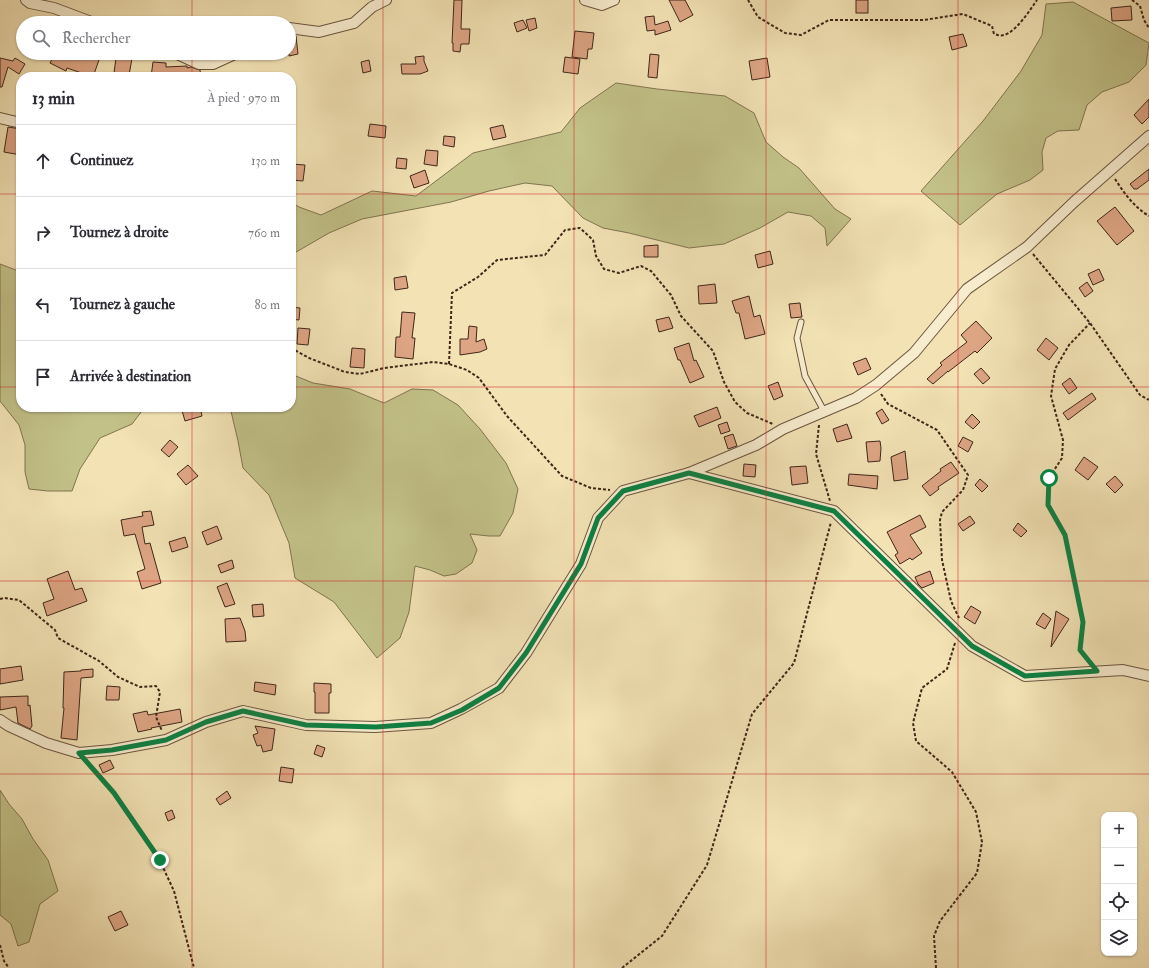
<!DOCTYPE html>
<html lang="fr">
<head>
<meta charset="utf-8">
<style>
	:root { --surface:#fff; --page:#f7f7f7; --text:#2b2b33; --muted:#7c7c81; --line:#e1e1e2 }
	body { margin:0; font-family:"IM FELL Double Pica",serif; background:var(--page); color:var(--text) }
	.controls { position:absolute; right:12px; bottom:12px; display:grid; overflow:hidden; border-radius:8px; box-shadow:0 1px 3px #0004 }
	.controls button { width:36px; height:36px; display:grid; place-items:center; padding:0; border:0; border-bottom:1px solid var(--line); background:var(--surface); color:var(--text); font:20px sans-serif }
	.stop { position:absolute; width:12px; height:12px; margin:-9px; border:3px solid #0b8043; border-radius:50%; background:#fff }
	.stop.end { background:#0b8043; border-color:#fff; box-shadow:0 1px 4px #0008 }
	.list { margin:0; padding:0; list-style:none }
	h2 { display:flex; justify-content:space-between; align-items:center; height:52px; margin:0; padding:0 16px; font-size:17px }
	h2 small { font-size:13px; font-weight:400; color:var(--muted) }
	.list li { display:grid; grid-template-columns:26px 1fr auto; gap:12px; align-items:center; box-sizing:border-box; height:72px; padding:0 16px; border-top:1px solid var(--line) }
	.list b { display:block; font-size:15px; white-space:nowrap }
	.list em { font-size:13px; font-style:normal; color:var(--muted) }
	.icon { flex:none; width:22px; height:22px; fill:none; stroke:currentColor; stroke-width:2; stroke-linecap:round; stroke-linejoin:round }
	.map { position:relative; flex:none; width:1149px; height:968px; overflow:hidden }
	.search { position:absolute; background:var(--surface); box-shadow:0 1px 3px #0004; left:16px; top:16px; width:280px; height:44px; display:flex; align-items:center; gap:10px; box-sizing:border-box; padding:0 14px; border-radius:22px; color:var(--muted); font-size:15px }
	.panel { position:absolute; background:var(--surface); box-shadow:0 1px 3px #0004; left:16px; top:72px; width:280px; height:340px; border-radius:16px }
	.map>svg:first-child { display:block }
	.green { fill:#c2c188; stroke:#817450 }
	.building { fill:#dda584; stroke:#402619 }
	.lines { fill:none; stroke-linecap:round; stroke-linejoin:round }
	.service-casing { stroke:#6c5540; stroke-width:7 }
	.minor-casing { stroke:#6c5540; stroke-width:12 }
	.path { stroke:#402619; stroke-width:2; stroke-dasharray:3 2; stroke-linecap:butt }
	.service { stroke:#f7ecce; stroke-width:5 }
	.minor { stroke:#f7ecce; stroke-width:10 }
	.route { stroke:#0b8043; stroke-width:5 }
	.grid { fill:none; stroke:#d62828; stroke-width:1; stroke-opacity:0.55 }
</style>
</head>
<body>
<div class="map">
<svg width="1149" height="968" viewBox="0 0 1149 968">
	<rect width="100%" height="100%" fill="#f2e2b4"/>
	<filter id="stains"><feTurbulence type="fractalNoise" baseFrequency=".005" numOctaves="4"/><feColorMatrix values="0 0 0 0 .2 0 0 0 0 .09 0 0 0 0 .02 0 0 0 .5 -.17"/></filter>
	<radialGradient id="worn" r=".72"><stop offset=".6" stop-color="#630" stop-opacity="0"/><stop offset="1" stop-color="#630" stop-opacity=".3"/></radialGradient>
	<!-- green -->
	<g class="green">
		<path d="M1073,2l76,41 -3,22 -17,17 -27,10 -15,13 -8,25 -21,1 -12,7 -4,14 1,18 -13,10 -33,14 -37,31 -39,-34 62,-70 38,-50 21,-36 4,-31z"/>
		<path d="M616,83l41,6 68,7 29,17 12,29 17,15 16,11 36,41 16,10 -24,27 -2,-18 -14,-12 -23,-4 -28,16 -36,16 -35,4 -60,-15 -26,-5 -20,-10 -31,-32 -27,-3 -36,8 -38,11 -89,17 -33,14 -38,22v-53l8,5 22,8 51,-24 44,5 57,-43 88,-21 19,-24z"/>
		<path d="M0,264l21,8v135h124l-13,17 -32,14 -20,31 -8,22h-24l-19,-2 -4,-17v-27l-6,-20 -19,-24z"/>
		<path d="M291,374l22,9 37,6 34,14 28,-14 21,1 25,15 22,24 26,34 12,26 -5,24 -13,23h-11l-19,-2 7,16 -5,13 -16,11 -12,2 -14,-6 -15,-4 -6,46 -9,26 -23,20 -43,-56 -39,-24 -6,-35 -20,-48 -26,-27 -5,-27 -8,-34h61z"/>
		<path d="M0,790l9,14 13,15 11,20 15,21 10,31 -18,13 -11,38 -11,4 -7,-22 -11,-9z"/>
	</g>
	<!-- building -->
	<g class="building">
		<path d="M454,0h8l-1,29h9l-1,15h-8l-1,8 -7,-1v-8h-1z"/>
		<path d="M669,0h16l8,15 -13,7z"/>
		<rect x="856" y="0" width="12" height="13"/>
		<path d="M1131,6l1,14 -20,1 -1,-13z"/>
		<path d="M654,16l1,9 13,-4 3,9 -16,5v-5l-8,1 -2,-14z"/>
		<path d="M535,18l2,10 -8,3 -3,-11z"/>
		<path d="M523,20l4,8 -10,4 -3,-9z"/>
		<path d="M575,31l19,2 -2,16h-4l-1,10 -15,-2z"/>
		<path d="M963,34l4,12 -15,4 -3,-13z"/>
		<path d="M289,35l7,1 2,18 -9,2z"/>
		<path d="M42,53h47l11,4 -7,20 -26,-9 -1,3 -16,-8 2,-4z"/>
		<path d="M120,53h13l-4,22 -15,-2 2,-15h3z"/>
		<path d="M650,54l9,1 -2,23 -9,-1z"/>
		<path d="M424,56v5l4,10 -8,3h-18l-1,-10h15l-1,-7z"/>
		<path d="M565,57l15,2 -2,15 -15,-2z"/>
		<path d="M0,58l13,3 2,-3 10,6 -6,10 -11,-7 -6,20h-2z"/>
		<path d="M767,58l3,19 -18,3 -3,-19z"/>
		<path d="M369,60l2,11 -8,2 -2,-11z"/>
		<path d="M153,62l13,1v4l21,-1v2l4,-1 9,3 1,7h-50z"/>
		<path d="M1149,99v18l-7,7 -8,-9z"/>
		<path d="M370,124l16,2 -1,12 -17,-2z"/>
		<path d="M503,125l3,12 -13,3 -3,-12z"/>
		<path d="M8,127l13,2v26l-17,-3z"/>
		<path d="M444,136l11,1 -1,10 -11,-2z"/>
		<path d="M426,150l12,1 -1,15 -13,-2z"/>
		<path d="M397,158l10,1 -1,10 -10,-1z"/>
		<path d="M291,164l14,1 -2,16 -12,-1z"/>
		<path d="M1149,169v11l-12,9h-3l-4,-5z"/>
		<path d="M425,170l4,13 -15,5 -4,-12z"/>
		<path d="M1115,207l19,24 -17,14 -20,-24z"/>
		<path d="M658,245v12h-14v-11z"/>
		<path d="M770,251l3,13 -15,4 -3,-13z"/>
		<path d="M1099,269l5,11 -11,5 -5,-11z"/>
		<path d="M406,276l2,12 -13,2 -1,-12z"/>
		<path d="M1087,282l6,9 -8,6 -6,-9z"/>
		<path d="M715,284l2,19 -18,1 -1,-18z"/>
		<path d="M749,296l5,21 6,-2 5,19 -20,5 -6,-26h-3l-4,-12z"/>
		<path d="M800,303l2,14 -11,1 -2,-14z"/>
		<path d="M291,307l9,1 -1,12 -8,-1z"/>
		<path d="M402,312l13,1 -3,25h3l-2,21 -18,-2 1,-20h4z"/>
		<path d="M669,317l4,11 -14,4 -3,-12z"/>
		<path d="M976,321l16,17 -15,15 -2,-2 -27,21v-1l-15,13 -6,-5 15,-14 -2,-2 27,-21 -6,-7z"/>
		<path d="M469,326l8,1 -1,15 8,-3 3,10 -7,3 -20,3v-16h8z"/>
		<path d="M298,328l12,1 -2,16 -11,-1z"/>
		<path d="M1046,338l12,10 -9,12 -12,-10z"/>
		<path d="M689,343l5,18 2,-1 8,17 -14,6 -10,-23h-2l-4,-12z"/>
		<path d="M352,348l13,1 -1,19 -14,-1z"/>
		<path d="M866,358l5,11 -13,6 -5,-12z"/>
		<path d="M981,368l9,10 -7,6 -9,-10z"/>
		<path d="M1070,378l7,10 -8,6 -7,-10z"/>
		<path d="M778,382l5,14 -9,4 -6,-14z"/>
		<path d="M1092,393l4,6 -28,21 -5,-7z"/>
		<path d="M181,407h19l2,9 -17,5z"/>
		<path d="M717,407l4,11 -22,9 -5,-11z"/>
		<path d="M882,409l7,11 -7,4 -6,-11z"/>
		<path d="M972,414l8,8 -7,7 -8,-7z"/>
		<path d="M727,422l3,9 -9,3 -3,-9z"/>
		<path d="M847,424l5,14 -15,4 -4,-13z"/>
		<path d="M733,434l4,12 -9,3 -4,-12z"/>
		<path d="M963,437l10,5 -5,10 -10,-6z"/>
		<path d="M170,440l8,7 -9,10 -8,-7z"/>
		<path d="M880,441l1,7 -1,13 -12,1 -2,-20z"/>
		<path d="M905,451l3,28 -14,2 -3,-24z"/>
		<path d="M1084,457l14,10 -10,13 -13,-10z"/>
		<path d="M951,462l8,11 -21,14 1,2 -9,7 -8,-10 19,-15 -1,-2z"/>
		<path d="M744,464l12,1 -1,12 -12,-1z"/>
		<path d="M188,465l10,11 -12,9 -9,-11z"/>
		<path d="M806,466l2,17 -16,2 -2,-18z"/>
		<path d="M849,474l29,2 -1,13 -29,-4z"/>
		<path d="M1115,476l8,9 -8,8 -9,-9z"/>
		<path d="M980,479l8,7 -6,6 -7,-7z"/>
		<path d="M151,511l3,14 -12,2 3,17 5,-1 11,40 -19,6 -5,-17 8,-3 -10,-35 -11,2 -3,-16 22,-4 -1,-4z"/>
		<path d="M920,515l6,12 -16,8 12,18 -10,7 -2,-2 -10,6 -5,-9 3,-2 -11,-21z"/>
		<path d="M970,516l5,7 -12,8 -5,-7z"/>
		<path d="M1018,523l9,8 -6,6 -8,-7z"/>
		<path d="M217,526l5,13 -15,6 -5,-13z"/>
		<path d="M185,537l3,10 -16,5 -3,-10z"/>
		<path d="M232,560l2,8 -13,5 -3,-8z"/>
		<path d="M68,571l7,19 7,-2 5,13 -40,15 -4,-13 11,-4 -7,-20z"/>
		<path d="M930,571l4,12 -12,5 -4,-4 -3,-7z"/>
		<path d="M227,583l8,21 -10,3 -8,-20z"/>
		<path d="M263,604l1,12 -11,1 -1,-12z"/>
		<path d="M971,606l10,6 -6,12 -11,-7z"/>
		<path d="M1056,611l13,8 -18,28z"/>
		<path d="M1043,613l8,6 -6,10 -9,-5z"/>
		<path d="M240,618l5,13 1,10 -20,1 -1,-23z"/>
		<path d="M21,666l2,14 -23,4v-15z"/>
		<path d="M93,669v8l-12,1 -4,62 -16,-2 3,-30h-1l1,-36 17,-1v-1z"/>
		<path d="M255,682l21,3 -1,10 -21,-4z"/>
		<path d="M314,683l17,1v9h-2v20h-14v-21h-1z"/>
		<path d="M107,686l13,1 -1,13h-13z"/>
		<path d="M28,696v10l2,-1 2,21 -2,3 -12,-6 -2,-16 -16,3v-13z"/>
		<path d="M180,709l2,13 -31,6 1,1 -14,3 -5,-18 14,-3 1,4z"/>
		<path d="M255,726l20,3 -3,21 -9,2 -2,-7 -4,1 -4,-11 5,-2z"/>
		<path d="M317,745l8,3 -3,9 -8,-3z"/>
		<path d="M110,760l4,8 -11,5 -4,-8z"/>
		<path d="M281,767l13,2 -2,14 -13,-2z"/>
		<path d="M227,791l4,7 -11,7 -4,-6z"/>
		<path d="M172,810l3,8 -7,3 -3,-8z"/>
		<path d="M121,911l7,14 -13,6 -7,-14z"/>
	</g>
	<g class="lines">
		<defs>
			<path id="service" d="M801,322l-4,16 8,38 19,35"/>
			<g id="minor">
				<path d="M26,0l4,3 24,5 40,15"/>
				<path d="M585,0l17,5 12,-5"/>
				<path d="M289,28l30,4 35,-9 18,-16 14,-7"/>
				<path d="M175,53l24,11h14l24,-11"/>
				<path d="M0,118l21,5"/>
				<path d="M689,473l145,38 138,135 53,30 98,-6 26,6"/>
				<path d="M0,720l9,6 37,17 33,10 33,-3 54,-10 40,-18 37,-11 63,14 69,2 56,-4 30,-14 38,-21 27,-35 55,-89 17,-46 25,-27 66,-18 67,-28 27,-16 73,-31 20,-13 38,-32 53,-64 60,-42 47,-45 75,-66"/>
			</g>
		</defs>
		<!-- service casing -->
		<use href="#service" class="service-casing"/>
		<!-- minor casing -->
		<use href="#minor" class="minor-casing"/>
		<!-- path -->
		<g class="path">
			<path d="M748,0l10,17 27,16 16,2 28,-15h95l39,-6 29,12 2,8c4,1 7,2 10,1 12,-3 26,-25 33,-35"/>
			<path d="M1132,0l8,6 4,14 5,8"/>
			<path d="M1115,179c9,14 19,28 34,37"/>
			<path d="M1033,254l57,69 50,72 9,5"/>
			<path d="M291,348l18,10 36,14 15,2 24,-6 49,-6 16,2 18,6 12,8 28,38 55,60 29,12 19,2"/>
			<path d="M449,364l3,-71 26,-16 19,-17 48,-5 20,-25 15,-2 13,12 3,16 8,13 15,4 22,-7 10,5 20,24 10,21 32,35 11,31 11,20 12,11 26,11"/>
			<path d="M881,394l7,10 49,26 31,45 -5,15 -21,22 -2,8 2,40 9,41 8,17"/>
			<path d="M819,425l-3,29 14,47"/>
			<path d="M0,599l4,-1 15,2 36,30 3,8 41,23 19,16 22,10 16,-1 4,6 -4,25 6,14"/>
			<path d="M1090,662l-10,-12 3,-28 -18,-87 -17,-30 1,-27 13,-20 1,-18 -12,-44 4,-27 14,-24 21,-22"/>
			<path d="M88,763l26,30 46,68 14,30 20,77"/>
			<path d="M0,945l4,16 5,7"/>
			<path d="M622,968l40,-32 45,-71 45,-151 42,-51 37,-141"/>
			<path d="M936,968l-2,-32 6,-15 37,-48 5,-31 -6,-30 -24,-40 -36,-31 -3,-18 9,-35 25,-19 8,-26"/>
		</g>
		<!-- service -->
		<use href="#service" class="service"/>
		<!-- minor -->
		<use href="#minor" class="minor"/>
	</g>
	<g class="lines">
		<!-- route -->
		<path class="route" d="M160,860l-46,-67 -35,-40 33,-3 54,-10 40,-18 37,-11 63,14 70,2 55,-4 31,-13 37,-22 27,-35 55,-89 17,-46 25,-27 66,-18 145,38 138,135 53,30 72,-5 -17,-21 3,-28 -18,-87 -17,-30 1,-27"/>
	</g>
	<!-- grid -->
	<path class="grid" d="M192,0v23M383,0v968M574,0v968M766,0v968M958,0v968M192,53v24M0,194h21M291,194h858M0,387h21M291,387h858M192,407v561M0,581h1149M0,774h1149"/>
	<rect width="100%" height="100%" filter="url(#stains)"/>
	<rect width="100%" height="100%" fill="url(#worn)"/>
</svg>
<div class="controls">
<button>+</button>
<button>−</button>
<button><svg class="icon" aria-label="locate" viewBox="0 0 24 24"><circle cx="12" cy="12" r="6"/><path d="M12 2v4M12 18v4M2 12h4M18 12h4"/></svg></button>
<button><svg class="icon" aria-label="layers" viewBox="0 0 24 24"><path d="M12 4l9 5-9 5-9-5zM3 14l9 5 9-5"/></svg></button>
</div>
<div class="stop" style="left:1049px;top:478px"></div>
<div class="stop end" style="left:160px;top:860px"></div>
<div class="search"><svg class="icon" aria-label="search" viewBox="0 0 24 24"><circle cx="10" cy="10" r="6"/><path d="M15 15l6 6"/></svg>Rechercher</div>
<section class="panel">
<h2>13 min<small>À pied · 970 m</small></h2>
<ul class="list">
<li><svg class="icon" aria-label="ahead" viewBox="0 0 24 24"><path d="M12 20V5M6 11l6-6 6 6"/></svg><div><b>Continuez</b></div><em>130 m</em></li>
<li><svg class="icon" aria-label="right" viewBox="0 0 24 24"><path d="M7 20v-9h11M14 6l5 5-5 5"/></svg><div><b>Tournez à droite</b></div><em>760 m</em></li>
<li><svg class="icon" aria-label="left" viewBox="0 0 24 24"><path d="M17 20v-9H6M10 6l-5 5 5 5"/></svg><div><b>Tournez à gauche</b></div><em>80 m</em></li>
<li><svg class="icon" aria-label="arrive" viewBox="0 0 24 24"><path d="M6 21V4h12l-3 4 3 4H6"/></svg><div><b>Arrivée à destination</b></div></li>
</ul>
</section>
</div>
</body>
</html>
